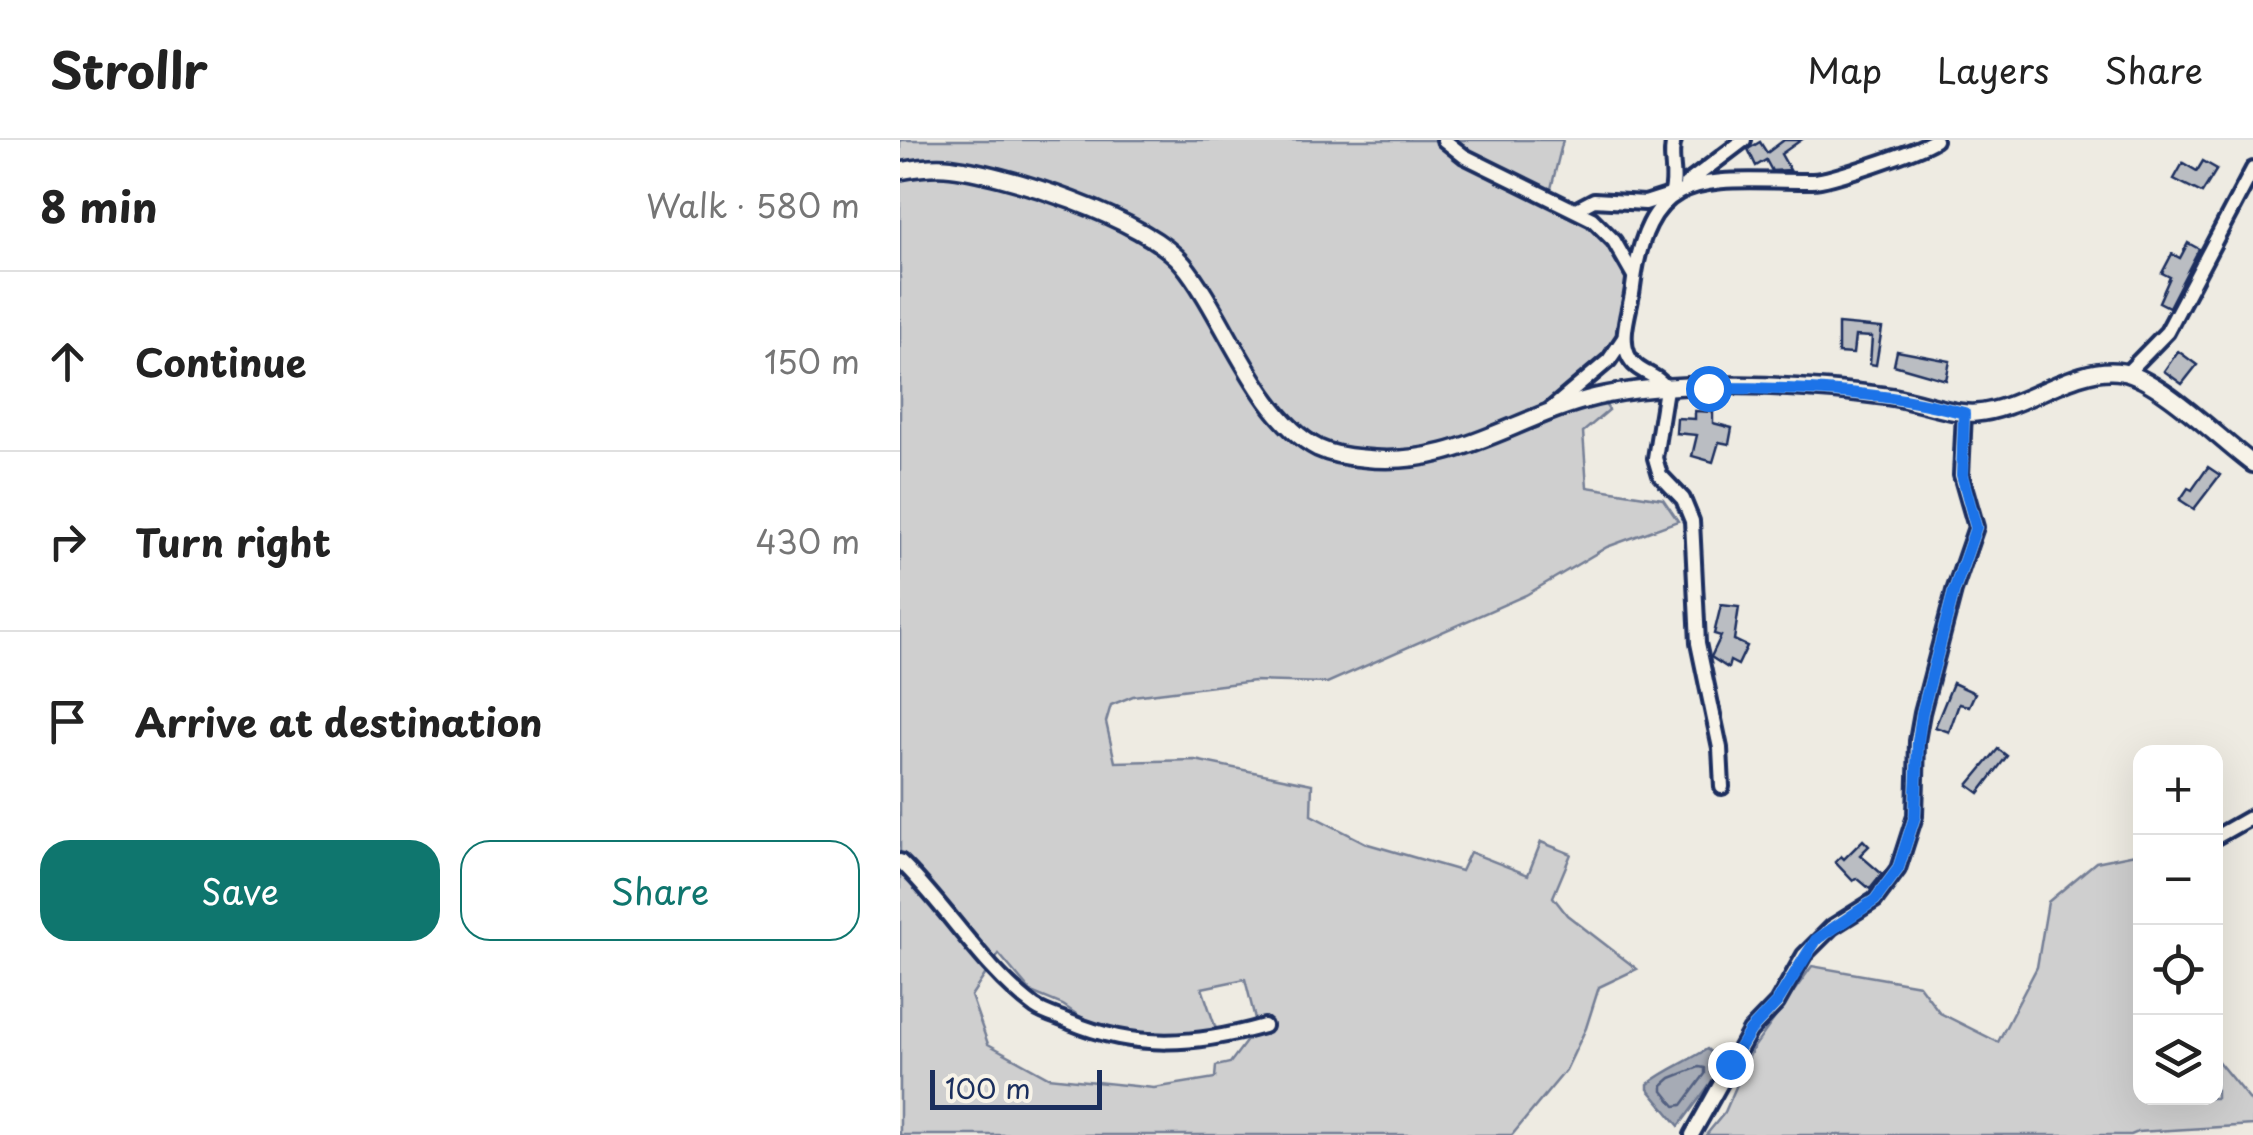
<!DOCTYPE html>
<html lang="en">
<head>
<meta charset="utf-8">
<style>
	:root { --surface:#fff; --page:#f6f6f6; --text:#222; --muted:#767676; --line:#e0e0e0; --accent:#0f766e }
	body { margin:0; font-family:"Playpen Sans",sans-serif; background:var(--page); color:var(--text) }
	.controls { position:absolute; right:30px; bottom:30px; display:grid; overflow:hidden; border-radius:20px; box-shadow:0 10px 40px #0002 }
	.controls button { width:90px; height:90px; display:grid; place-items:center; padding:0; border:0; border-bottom:2px solid var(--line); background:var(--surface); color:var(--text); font:50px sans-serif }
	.scale { position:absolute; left:30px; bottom:25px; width:172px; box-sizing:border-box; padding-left:10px; border:5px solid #1b2f5e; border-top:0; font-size:28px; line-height:35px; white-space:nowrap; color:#1b2f5e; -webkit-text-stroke:8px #f7f3e8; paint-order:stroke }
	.stop { position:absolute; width:30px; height:30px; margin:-22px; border:8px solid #1a73e8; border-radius:50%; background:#fff }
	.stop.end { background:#1a73e8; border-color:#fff; box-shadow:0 2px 10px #0008 }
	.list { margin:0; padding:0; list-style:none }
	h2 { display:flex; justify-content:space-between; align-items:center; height:130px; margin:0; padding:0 40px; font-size:42px }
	h2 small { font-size:32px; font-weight:400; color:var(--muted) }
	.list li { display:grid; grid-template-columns:65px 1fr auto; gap:30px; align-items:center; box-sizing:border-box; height:180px; padding:0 40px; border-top:2px solid var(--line) }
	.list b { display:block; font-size:38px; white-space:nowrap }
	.list em { font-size:32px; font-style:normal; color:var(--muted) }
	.actions { display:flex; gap:20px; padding:30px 40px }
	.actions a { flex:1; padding:22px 0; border:2px solid var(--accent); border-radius:30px; text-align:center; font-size:35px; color:var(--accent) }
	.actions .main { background:var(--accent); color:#fff }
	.icon { flex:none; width:55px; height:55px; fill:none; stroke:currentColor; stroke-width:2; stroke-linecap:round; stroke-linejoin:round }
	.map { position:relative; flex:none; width:1353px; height:995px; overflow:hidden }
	header { display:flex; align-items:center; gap:60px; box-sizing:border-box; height:140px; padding:0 50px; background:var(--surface); border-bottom:2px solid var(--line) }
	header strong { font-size:48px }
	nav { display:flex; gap:55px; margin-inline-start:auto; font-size:35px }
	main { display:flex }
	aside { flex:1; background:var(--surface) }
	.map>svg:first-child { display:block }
	.green { fill:#cfcfcf; stroke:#757f96; stroke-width:2.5; fill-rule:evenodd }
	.water { fill:#a6abb5; stroke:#6e7992; stroke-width:2.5 }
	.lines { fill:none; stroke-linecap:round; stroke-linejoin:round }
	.shore { stroke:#536181; stroke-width:2.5 }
	.building { fill:#babdc2; stroke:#1b2f5e; stroke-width:2.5 }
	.minor-casing { stroke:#1b2f5e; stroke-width:20 }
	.tertiary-casing { stroke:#1b2f5e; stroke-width:22 }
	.minor { stroke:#f7f3e8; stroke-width:12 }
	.tertiary { stroke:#f7f3e8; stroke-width:15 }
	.route { stroke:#1a73e8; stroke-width:12 }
</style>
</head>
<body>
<header>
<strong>Strollr</strong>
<nav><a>Map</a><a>Layers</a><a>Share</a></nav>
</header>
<main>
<aside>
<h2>8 min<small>Walk · 580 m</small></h2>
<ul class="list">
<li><svg class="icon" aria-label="ahead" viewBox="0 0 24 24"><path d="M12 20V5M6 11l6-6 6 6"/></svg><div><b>Continue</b></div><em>150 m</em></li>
<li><svg class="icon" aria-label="right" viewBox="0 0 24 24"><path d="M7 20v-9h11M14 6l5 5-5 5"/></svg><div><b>Turn right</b></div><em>430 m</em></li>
<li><svg class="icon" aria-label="arrive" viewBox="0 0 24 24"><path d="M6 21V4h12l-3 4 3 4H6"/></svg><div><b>Arrive at destination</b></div></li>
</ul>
<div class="actions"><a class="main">Save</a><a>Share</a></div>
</aside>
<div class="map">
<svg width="1353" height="995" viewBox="0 0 1353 995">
	<rect width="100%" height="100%" fill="#eeebe2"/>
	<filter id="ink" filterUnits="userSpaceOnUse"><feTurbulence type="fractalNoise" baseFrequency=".01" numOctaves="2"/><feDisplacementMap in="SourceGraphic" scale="20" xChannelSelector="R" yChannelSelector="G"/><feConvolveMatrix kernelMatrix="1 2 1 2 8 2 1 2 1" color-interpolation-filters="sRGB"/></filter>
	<g filter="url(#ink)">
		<!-- green -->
		<g class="green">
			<path d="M0,0h663l-16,65 34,5 52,44 -14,80 -30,48 20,28 -26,22 4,55 76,12 15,22 -71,26 -81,48 -199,88 -73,-2 -121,15 -22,9 -5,17 9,40 80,-2 117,24 -1,31 57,29 93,27 9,-19 58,23 13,-33 30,12 -18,43 14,18 70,54 -38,18 -13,41 -20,42 -54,65h-612zM99,814l32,38 32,13 25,17 31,10 71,7 27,-7 -15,-44 43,-9 12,48 -27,36 -14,3 -1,12 -61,10 -106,-11 -60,-33 -17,-48z"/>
			<path d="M1240,713v245h76v-39l37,45v21l-115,7 -7,3h-425l19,-23 27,-62 60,-84 107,19 21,28 58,29 39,-75 11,-65 48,-40z"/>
		</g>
		<!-- water -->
		<path class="water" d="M807,909l16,14 -2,6 -42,57 -31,-37v-5c19,-15 39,-22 59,-35z"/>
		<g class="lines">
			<!-- shore -->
			<path class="shore" d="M799,927l6,1v6l-23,31 -7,1 -12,-15v-6l8,-7z"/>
		</g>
		<!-- building -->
		<g class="building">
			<path d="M884,0h17l-20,14 9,16 -18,1 -6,-11 -10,6 -8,-17 12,-7 7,11z"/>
			<path d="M1303,21l14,8 -15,24 -28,-14 9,-16 14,8z"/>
			<path d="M1288,103l11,6 -30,58 -10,-5 11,-25 -8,-4 10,-19 8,4z"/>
			<path d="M938,184l44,4 -6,37 -6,-1 2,-27 -17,-1 -2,18 -15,-1z"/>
			<path d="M997,211l53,10 -4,19 -52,-15z"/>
			<path d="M1278,211l19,14 -15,19 -18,-13z"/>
			<path d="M795,271l18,1v11l19,5 -3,16 -10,-2 -6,20 -21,-6 5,-21 -21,-2 1,-15 18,1z"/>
			<path d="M1308,327l12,8 -26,34 -14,-9 8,-12 4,2z"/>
			<path d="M821,465l18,2 -5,33 13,6 -9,19 -8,-4 -2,7 -17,-11 10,-21 -7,-2z"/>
			<path d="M1053,543l22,10 -6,13 -10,-2 -10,28 -14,-5z"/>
			<path d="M1098,609l9,7 -28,37 -11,-8z"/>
			<path d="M963,700l6,6 -9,9 22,19 -12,15 -13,-11 -4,3 -18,-19 6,-6 3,3z"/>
		</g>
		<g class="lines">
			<defs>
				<g id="minor">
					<path d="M544,0l20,16 128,63 22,22 20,35"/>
					<path d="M786,44l58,-44"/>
					<path d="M771,55c7,-20 -3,-37 3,-55"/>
					<path d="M675,70l19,-10 51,3 25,-8"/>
					<path d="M1227,233l40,-41 86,-163"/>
					<path d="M651,269l58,-49 15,-22"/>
					<path d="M822,647l-2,-39 -22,-105 -6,-122 -9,-22 -23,-24 -5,-17 11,-69c-8,-16 -30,-15 -38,-34 -9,-20 3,-47 5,-68 15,-126 80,-105 179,-106 18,0 108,-31 123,-41"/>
					<path d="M1316,697l37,-21"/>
					<path d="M0,721c47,45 82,107 135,146 10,7 24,10 35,15 66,28 127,23 194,4"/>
					<path d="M792,995l58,-104 27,-28 27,-48 28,-28 43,-27 23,-31 17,-53 2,-75 5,-28 32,-122 22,-64 -15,-52 3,-62"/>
				</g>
				<path id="tertiary" d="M0,31c16,-3 29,-5 45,-4 58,5 201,52 238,97 42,51 74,153 135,184 13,6 30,9 44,10 93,11 151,-41 234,-61 79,-19 210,-12 290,-1 28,3 64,19 90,17 47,-3 99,-49 146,-41 38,7 98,68 131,92"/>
			</defs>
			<!-- minor casing -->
			<use href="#minor" class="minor-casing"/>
			<!-- tertiary casing -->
			<use href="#tertiary" class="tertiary-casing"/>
			<!-- minor -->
			<use href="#minor" class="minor"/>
			<!-- tertiary -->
			<use href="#tertiary" class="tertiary"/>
		</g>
	</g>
	<g class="lines" filter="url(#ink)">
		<!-- route -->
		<path class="route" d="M808,248c87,0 172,2 256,25l-2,62 14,52 -22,64 -32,122 -4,28 -3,75 -17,53 -23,31 -59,40 -39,62 -27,29 -20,33"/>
	</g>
</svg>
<div class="controls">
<button>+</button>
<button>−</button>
<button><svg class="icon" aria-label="locate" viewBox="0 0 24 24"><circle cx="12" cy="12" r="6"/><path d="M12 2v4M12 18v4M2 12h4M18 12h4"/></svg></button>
<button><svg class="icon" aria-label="layers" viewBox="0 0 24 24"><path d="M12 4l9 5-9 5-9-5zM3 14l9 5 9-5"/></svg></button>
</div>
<div class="scale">100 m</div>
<div class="stop" style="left:808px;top:248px"></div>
<div class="stop end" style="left:830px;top:924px"></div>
</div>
</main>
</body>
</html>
